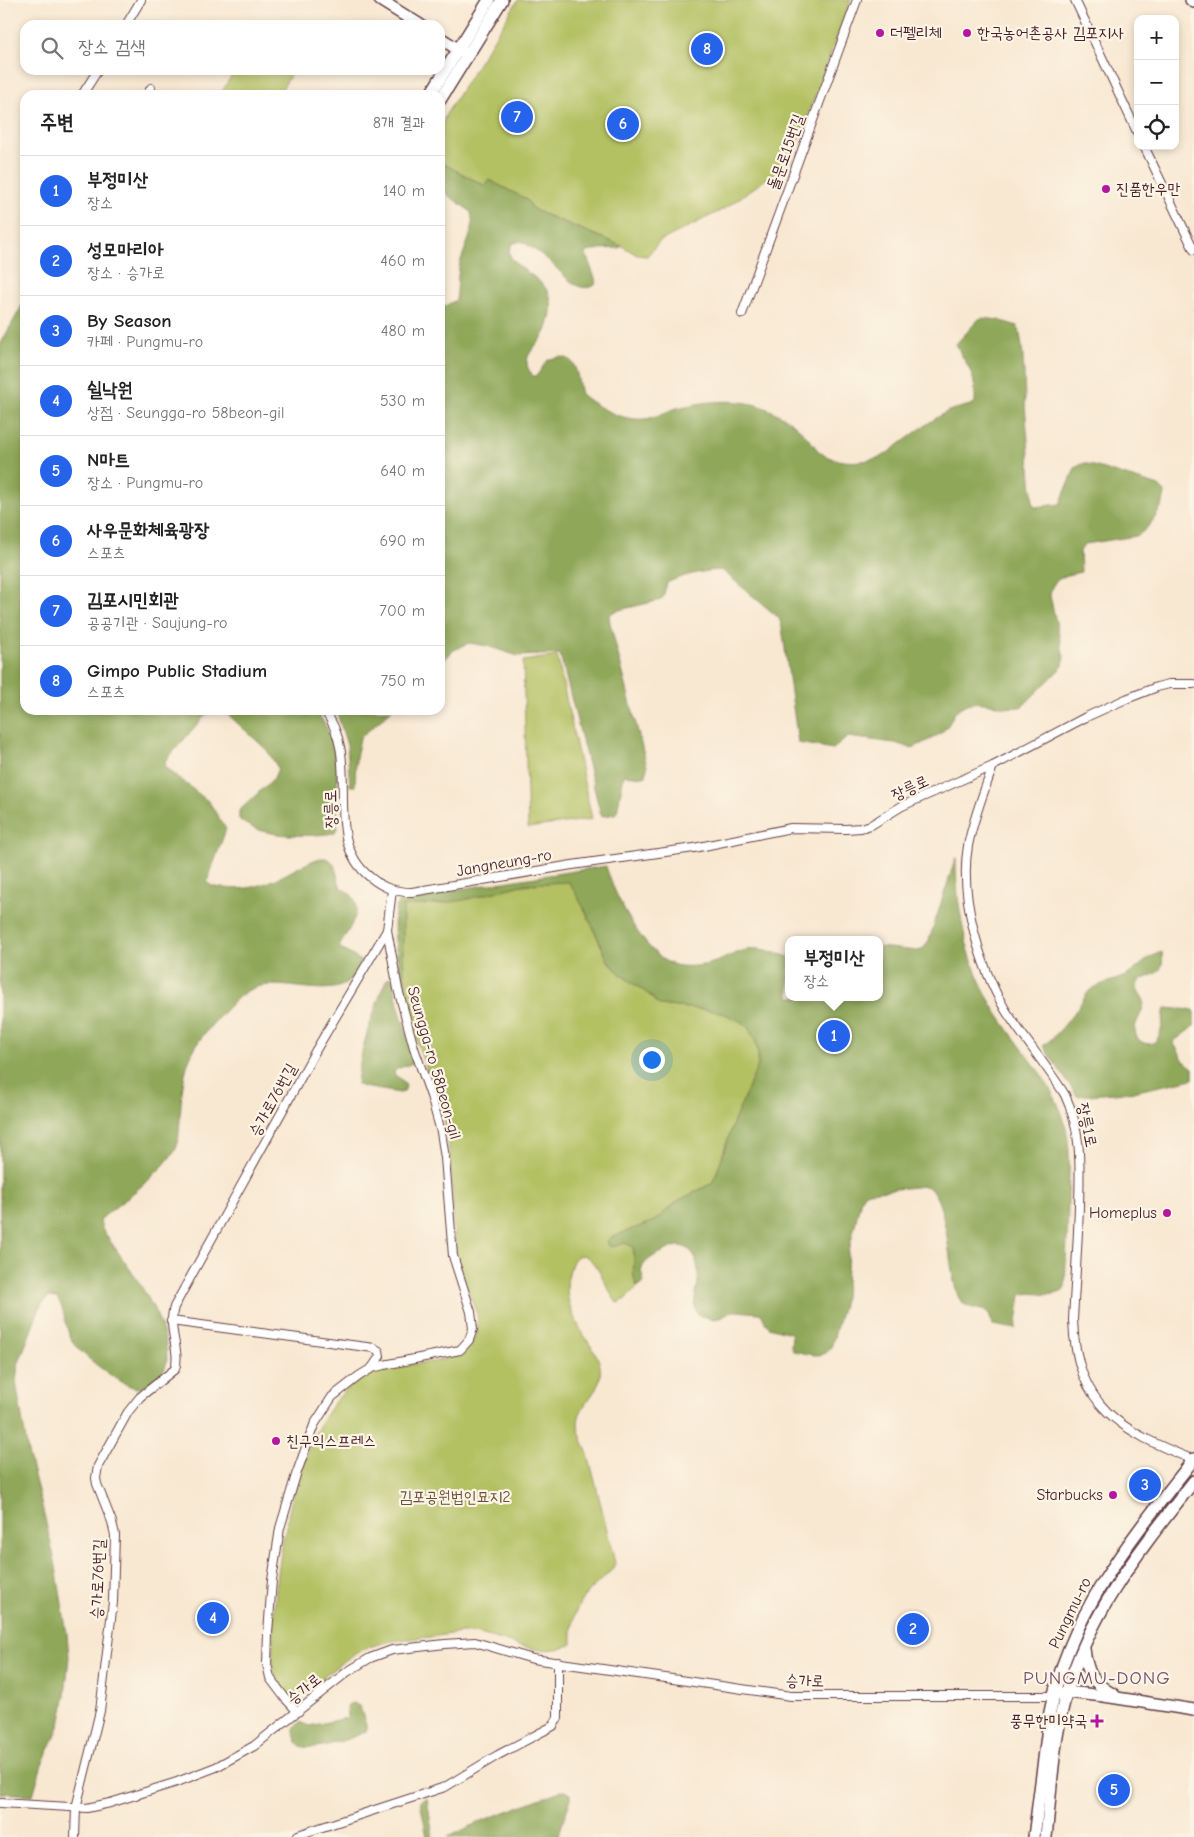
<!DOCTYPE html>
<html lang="ko">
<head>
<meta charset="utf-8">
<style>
	:root { --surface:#fff; --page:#f6f6f6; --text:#222; --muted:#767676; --line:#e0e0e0; --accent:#2563eb }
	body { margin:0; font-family:"Comic Neue","Poor Story",sans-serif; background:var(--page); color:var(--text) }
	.controls { position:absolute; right:15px; top:15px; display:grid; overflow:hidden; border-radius:10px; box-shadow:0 2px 8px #0003 }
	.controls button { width:45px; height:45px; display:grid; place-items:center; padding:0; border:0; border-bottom:1px solid var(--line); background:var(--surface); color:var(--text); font:25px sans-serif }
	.you { position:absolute; left:651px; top:1059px; width:18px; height:18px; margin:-12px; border:4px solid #fff; border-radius:50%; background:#1a73e8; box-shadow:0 0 0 8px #1a73e833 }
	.badge { display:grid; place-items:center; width:32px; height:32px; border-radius:50%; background:var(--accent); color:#fff; font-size:16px; font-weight:700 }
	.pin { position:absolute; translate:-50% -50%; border:2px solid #fff; box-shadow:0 1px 5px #0006 }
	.popup { position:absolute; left:785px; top:936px; width:98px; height:65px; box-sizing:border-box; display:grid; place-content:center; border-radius:10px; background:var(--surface); filter:drop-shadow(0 1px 4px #0005); font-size:16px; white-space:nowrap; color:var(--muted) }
	.popup b { font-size:19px; color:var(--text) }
	.popup::after { content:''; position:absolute; left:50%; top:100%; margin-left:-10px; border:10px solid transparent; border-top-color:var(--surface) }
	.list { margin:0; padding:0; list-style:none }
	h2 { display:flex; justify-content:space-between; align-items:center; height:65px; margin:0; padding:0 20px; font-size:21px }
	h2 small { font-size:16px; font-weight:400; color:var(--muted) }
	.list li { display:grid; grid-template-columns:32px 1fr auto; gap:15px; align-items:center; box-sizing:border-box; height:70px; padding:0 20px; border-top:1px solid var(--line) }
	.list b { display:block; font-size:19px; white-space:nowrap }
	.list p { margin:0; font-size:16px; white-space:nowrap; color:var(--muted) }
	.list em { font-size:16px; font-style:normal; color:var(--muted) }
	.icon { flex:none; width:28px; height:28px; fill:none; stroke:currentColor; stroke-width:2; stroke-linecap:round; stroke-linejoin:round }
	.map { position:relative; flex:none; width:1194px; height:1837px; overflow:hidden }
	.search { position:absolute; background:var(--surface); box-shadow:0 2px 8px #0003; left:20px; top:20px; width:425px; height:55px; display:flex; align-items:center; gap:12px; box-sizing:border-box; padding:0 18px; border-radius:15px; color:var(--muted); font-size:19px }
	.panel { position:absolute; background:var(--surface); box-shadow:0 2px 8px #0003; left:20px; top:90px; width:425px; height:625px; border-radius:15px }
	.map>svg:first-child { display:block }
	.green { fill:#b3c163; stroke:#7e7047 }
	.forest { fill:#8ea759; stroke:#6c6342 }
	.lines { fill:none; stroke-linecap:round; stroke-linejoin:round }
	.street-casing { stroke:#643d44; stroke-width:10 }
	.secondary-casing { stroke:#643d44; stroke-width:14 }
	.street { stroke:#fff; stroke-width:8 }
	.secondary { stroke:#fff; stroke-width:11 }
	.poi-dot { fill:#b5179e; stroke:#fcf5e5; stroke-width:2 }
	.labels { text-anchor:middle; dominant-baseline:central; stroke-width:4.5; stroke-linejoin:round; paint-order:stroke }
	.poi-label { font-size:16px; fill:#4a1f2b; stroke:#fcf5e5; text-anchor:start }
	.street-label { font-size:16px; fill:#4a1f2b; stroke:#fcf5e5 }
	.park-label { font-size:16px; fill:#6a503c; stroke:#fcf5e5 }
	.quarter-label { font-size:19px; letter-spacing:1px; fill:#725072; stroke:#fcf5e5 }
</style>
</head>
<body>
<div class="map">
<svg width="1194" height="1837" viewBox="0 0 1194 1837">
	<rect width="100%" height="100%" fill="#fcf5e5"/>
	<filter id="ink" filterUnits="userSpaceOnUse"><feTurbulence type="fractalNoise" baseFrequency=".02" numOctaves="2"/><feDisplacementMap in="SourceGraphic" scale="10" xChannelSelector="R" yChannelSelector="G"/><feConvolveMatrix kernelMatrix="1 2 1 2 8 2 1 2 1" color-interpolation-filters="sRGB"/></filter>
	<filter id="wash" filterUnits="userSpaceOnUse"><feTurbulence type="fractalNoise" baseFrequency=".0096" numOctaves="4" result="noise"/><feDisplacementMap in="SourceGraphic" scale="20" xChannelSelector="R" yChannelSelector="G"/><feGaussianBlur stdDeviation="1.12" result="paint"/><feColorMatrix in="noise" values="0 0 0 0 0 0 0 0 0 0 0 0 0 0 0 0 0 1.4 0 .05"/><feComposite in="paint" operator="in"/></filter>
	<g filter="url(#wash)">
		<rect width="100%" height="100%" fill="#f8e8d2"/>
		<!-- green -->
		<g class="green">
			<path d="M518,0h333l-61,162 -66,47 -64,32 -13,15 -10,-1 -15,-9 -88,-36 -8,-11 -37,-19 -3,6 -46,-24v-29l5,-17z"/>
			<path d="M235,70h45l10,6 -12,19h-58z"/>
			<path d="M557,656l35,163 -64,9 -5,-167z"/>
			<path d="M566,881l5,3 14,26 23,51 13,14 30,21 5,7 10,3 43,4 16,4 17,8 6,5 7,13 4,19 -3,14 -22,48 -17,51 -5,11 -34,18 -24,20 -42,16 4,9 8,-3 8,2c5,12 -1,26 5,41h2l-15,14 -7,3c-7,-7 -24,-55 -39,-47 -6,3 -7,11 -9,17 -7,27 6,48 20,70 5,8 10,15 11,24 4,25 -21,35 -22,56 0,11 7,22 10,32 10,36 18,72 27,108l-2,5c-6,8 -15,14 -23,22 -15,15 -19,33 -18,54 -31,15 -63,-4 -93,-10 -16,-3 -34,1 -49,3 -20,2 -42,3 -61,10 -25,10 -47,32 -67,49 -16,5 -26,-16 -29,-28 -4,-71 17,-223 69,-274 9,-9 22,-18 35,-23 34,-12 110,0 100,-57l-19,-50 -3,-14c-3,-44 -2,-89 -11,-133 -5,-21 -15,-40 -22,-60 -16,-47 -24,-101 -19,-151l2,-1 34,-1 40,-8 33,-10z"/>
		</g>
		<!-- forest -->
		<g class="forest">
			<path d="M440,162l45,24 4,-6 37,19 8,11 88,36 -3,2 -20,1 -11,3 -2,2 10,27 -1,4c-19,11 -35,-16 -47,-25 -7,-6 -15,-11 -23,-17l-4,-2 -9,3 -3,8c4,19 41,25 42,51 1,10 -2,22 -6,30 -8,15 -28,24 -12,43h3c5,-5 7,-11 12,-16 3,-2 8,-2 12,-3 19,0 17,24 21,37 17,14 42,27 63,25 12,-1 22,-8 33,-11 29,-7 63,-11 91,1 15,7 29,16 40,29 4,4 7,10 12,14 16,13 45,11 63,4 21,-14 40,-31 62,-43 10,-5 22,-6 30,-10 1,-32 -7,-33 -19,-59l23,-25 3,-1 17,2 18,6c8,14 7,71 9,91 2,29 5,58 7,87l2,3 25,-3 15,-36 9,-5 75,23 6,6c0,14 -17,39 -29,44l-51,8 -5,7 1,21c-15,3 -30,6 -31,24l14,61 -1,9 -40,40c-19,6 -39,-9 -58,-1 -13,5 -12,16 -20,24 -7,8 -21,13 -30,18l-5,1 -15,-5 -47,-6 -15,12 -35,-6 -16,-116 -3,-9 -56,-47c-12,-3 -46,6 -56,12l-4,14 -2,3 -46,11 -6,4 1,8 37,144 -1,9 -2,1 -20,-2 -7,37 -2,2 -11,2 -3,-1 -41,-161 -42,2 -31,-10 -18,-3 -15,7 -14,14v-334l3,-20 2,-4 11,-6c2,-10 1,-21 3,-32 3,-17 19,-40 11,-57l-21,-15 -7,-8 -2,-3z"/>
			<path d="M25,300v410h185l-45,51 1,7 43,34 17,27 -19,53c5,6 11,5 18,6 38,5 60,-16 92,-29 21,-6 18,16 24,29 30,14 9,38 -2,59l22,14c-3,7 -6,15 -12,20 -19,18 -66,-2 -93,6 -16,5 -27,20 -38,31 -13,14 -26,30 -31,48 -7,25 -6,52 -9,77 -9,26 -54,56 -76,75l-2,3 2,8c23,35 57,74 64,116 2,14 2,25 -10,34 -5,4 -10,8 -17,9 -14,1 -56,-32 -65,-44 -10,-14 -7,-32 -17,-46l-8,-1 -8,8 -23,60 -2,17 12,71 14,53 13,55 12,73 2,23 -5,49 -4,18 -5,13 -13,27 -9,31 -33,-2v-1448z"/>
			<path d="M223,710h92c28,34 22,78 22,119l-3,4c-26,4 -75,5 -95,-14v-8l35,-33 4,-10 -11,-18z"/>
			<path d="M336,710h56l-32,28 -4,20 -1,28h-5l-3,-41z"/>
			<path d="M956,857c0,59 13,117 47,165 20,30 47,58 59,92 10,28 7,57 6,86 0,29 -2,58 -3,87l-2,4c-14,8 -28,-1 -42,4l-5,34 -23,-4 -5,-13c-9,-4 -22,-3 -28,-12 -13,-21 -10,-110 -36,-114l-56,6 -4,2 -3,5 -13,55 -3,43 -14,51c-8,12 -25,5 -38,3l-2,-5 1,-11 -2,-2 -21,-6 -3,-3 -4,-9 -3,-2 -22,-2h-5l-11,7 -9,1 -14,-4c-7,-11 -1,-22 0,-34 1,-14 -2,-35 -20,-35 -7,1 -15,6 -22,9 -7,4 -13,8 -15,16l3,10 -1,2 -6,3c-8,-13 1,-28 -5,-40l-8,-3 -11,4 -4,-1 -2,-5 5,-4 42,-16 24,-20 34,-18 5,-11 17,-51 24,-56v-15l-3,-10 -7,-13 -6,-5 -17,-8 -16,-4 -50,-5 -8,-9 -30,-21 -13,-14 -23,-51 -16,-28 -44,2 -61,16 -25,4 -36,2v50l4,46c-5,-20 -23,-90 -5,-104l204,-32c8,29 34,80 61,96 11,6 29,5 41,2 15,-3 29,-14 44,-15 12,-1 25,4 37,8v40h90v-50l39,4 5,-2 6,-9z"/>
			<path d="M1162,952c3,23 -8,21 -23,29 -5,9 2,12 5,20 0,12 -10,21 -9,30 1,6 4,10 9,12 19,6 18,-24 21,-35l29,2v16l-21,16 11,19 9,7v11l-56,12 -60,5 -34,-50c20,-15 32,-35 46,-55 12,-9 28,-10 40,-17 12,-8 19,-18 33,-22z"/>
			<path d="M390,977l3,3 5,24 16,55 -1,4 -16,6 -3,3 1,3 7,5 4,6 -2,6 -4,1 -37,-6 -6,-3c3,-36 16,-71 29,-104z"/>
			<path d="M354,1703l6,4 7,21 -1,3c-11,7 -54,21 -65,15 -6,-4 -7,-12 -7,-18l6,-6 9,4 37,-8 2,-1 -1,-10 2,-3z"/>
			<path d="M560,1791h5l6,3v4l-13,39h-110l36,-17z"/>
			<path d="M427,1798l6,39h-6l-7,-36z"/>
		</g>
	</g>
	<g filter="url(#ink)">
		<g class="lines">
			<defs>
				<g id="street">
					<path d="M1075,0l63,134"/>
					<path d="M126,25l15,-25"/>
					<path d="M82,95l16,-25"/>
					<path d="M147,95l4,-7"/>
					<path d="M1144,146l50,104"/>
					<path d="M742,314l115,-314"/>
					<path d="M324,710c40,51 -5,126 46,167 13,11 25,15 42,15l160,-27 122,-17 97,-20 55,1 15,-1 10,-3 31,-19 91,-40 93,-49 40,-18 31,-12 12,-3h25"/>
					<path d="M993,766c-9,26 -20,53 -25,80 -9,50 12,122 38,165 19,29 41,55 59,84 17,36 15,71 14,110 -1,38 -4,77 -6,115 3,87 48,111 121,140"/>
					<path d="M171,1321l203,27 5,3 1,5 -8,12"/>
					<path d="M298,1712l-13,-14 -15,-20 -3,-14 1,-31 4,-53 8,-52 16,-53 18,-50 18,-28 27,-21 13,-8 12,-3 76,-15 9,-10 4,-11 -2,-17 -18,-56 -8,-98 -4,-26 -10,-36 -17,-48 -16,-59 -11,-59"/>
					<path d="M0,1803l87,5 23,-5 67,-21 39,-15 38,-21 93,-74 23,-14 22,-8 53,-6 30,-2 58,17 258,37h262"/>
					<path d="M298,1835l147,-48 53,-32 55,-29 5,-8v-56"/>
					<path d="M75,1837l1,-29 24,-97 13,-109 2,-67 -3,-13 -15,-38 -1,-6 2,-12 30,-54 12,-15 35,-28c6,-19 -8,-40 -1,-62l142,-257 71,-120 5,-40"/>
				</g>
				<g id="secondary">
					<path d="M380,0l40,25"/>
					<path d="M1191,0l3,2"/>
					<path d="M440,38l24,15"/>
					<path d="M430,95l59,-95"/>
					<path d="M440,100l62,-100"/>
					<path d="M1084,1649c3,24 8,34 30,46"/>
					<path d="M1060,1694l7,-2 37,4 90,14"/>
					<path d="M1034,1837l16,-125c19,-99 83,-176 144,-253"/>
					<path d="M1046,1837c5,-46 7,-94 19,-139 24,-86 75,-148 129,-217"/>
				</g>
			</defs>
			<!-- street casing -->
			<use href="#street" class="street-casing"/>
			<!-- secondary casing -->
			<use href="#secondary" class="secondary-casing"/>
			<!-- street -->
			<use href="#street" class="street"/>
			<!-- secondary -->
			<use href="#secondary" class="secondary"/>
		</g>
	</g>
	<!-- markers -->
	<g class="poi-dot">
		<circle cx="880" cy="33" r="5"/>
		<circle cx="967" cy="33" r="5"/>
		<circle cx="1106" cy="189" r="5"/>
		<circle cx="1167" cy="1213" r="5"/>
		<circle cx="276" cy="1441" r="5"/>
		<circle cx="1113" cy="1495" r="5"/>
		<path d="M1094.5 1713.5h5v5h5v5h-5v5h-5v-5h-5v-5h5z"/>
	</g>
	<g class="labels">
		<!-- poi labels -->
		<g class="poi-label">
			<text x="890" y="33">더펠리체</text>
			<text x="977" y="33">한국농어촌공사 김포지사</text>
			<text x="1116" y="189">진품한우만</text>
			<text x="1157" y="1213" text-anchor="end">Homeplus</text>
			<text x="286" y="1441">친구익스프레스</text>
			<text x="1103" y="1495" text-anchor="end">Starbucks</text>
			<text x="1087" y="1721" text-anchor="end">풍무한미약국</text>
		</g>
		<!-- street labels -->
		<g class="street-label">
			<text transform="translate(786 152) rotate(-70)">돌문로15번길</text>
			<text transform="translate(910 788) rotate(-25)">장릉로</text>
			<text transform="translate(331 809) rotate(-91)">장릉로</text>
			<text transform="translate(504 863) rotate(-10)">Jangneung-ro</text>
			<text transform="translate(434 1063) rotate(74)">Seungga-ro 58beon-gil</text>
			<text transform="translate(273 1100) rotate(-61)">승가로76번길</text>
			<text transform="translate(1087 1125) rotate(78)">장릉1로</text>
			<text transform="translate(98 1579) rotate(-88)">승가로76번길</text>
			<text transform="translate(1070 1613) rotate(-64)">Pungmu-ro</text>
			<text transform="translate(805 1681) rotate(1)">승가로</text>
			<text transform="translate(304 1689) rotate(-39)">승가로</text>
		</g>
		<!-- park labels -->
		<g class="park-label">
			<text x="455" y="1497">김포공원법인묘지2</text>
		</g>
		<!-- quarter labels -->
		<g class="quarter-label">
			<text x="1097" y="1678">PUNGMU-DONG</text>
		</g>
	</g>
</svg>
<div class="controls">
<button>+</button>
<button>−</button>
<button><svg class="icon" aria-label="locate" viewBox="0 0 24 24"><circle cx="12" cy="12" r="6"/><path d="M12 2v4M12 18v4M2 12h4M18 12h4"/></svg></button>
</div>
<div class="you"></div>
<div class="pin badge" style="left:834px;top:1036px">1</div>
<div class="popup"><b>부정미산</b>장소</div>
<div class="pin badge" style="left:913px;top:1629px">2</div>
<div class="pin badge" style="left:1145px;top:1485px">3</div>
<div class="pin badge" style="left:213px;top:1618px">4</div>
<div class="pin badge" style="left:1114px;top:1790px">5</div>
<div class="pin badge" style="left:623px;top:124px">6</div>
<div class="pin badge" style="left:517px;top:117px">7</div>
<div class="pin badge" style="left:707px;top:49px">8</div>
<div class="search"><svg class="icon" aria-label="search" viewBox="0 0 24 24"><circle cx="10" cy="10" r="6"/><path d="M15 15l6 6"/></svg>장소 검색</div>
<section class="panel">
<h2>주변<small>8개 결과</small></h2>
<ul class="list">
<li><span class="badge">1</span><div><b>부정미산</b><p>장소</p></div><em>140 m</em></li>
<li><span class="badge">2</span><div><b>성모마리아</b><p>장소 · 승가로</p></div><em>460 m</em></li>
<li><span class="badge">3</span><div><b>By Season</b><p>카페 · Pungmu-ro</p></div><em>480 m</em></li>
<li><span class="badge">4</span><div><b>쉴낙원</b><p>상점 · Seungga-ro 58beon-gil</p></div><em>530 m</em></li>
<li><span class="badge">5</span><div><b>N마트</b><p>장소 · Pungmu-ro</p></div><em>640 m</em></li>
<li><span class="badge">6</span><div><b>사우문화체육광장</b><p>스포츠</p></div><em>690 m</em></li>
<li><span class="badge">7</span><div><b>김포시민회관</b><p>공공기관 · Saujung-ro</p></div><em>700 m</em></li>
<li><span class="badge">8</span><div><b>Gimpo Public Stadium</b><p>스포츠</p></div><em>750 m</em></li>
</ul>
</section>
</div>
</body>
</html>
